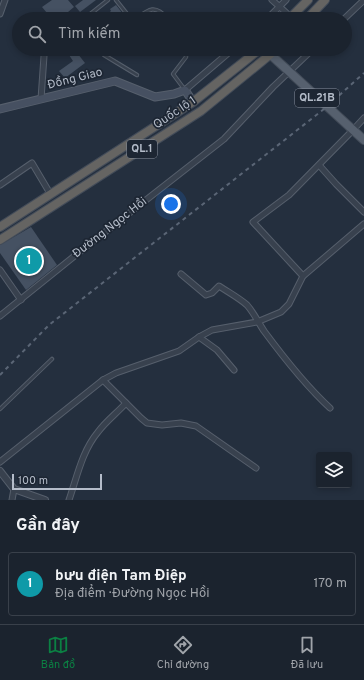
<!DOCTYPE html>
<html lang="vi">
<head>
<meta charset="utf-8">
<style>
	:root { --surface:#1b232e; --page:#282f3a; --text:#f1f3f6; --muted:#a0a4aa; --line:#39404a; --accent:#0b8043 }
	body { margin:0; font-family:Overpass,sans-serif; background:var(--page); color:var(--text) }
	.controls { position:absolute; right:12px; bottom:12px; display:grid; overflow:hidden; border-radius:4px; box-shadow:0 2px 6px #0003 }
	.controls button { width:36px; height:36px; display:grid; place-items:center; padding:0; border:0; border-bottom:1px solid var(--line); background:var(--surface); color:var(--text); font:20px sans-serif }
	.scale { position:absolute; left:12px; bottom:10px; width:90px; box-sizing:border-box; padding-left:4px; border:2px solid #b4bcc9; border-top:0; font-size:11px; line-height:14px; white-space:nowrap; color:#b4bcc9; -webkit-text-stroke:3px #1d2633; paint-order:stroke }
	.you { position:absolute; left:171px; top:204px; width:14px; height:14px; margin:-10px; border:3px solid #fff; border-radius:50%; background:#1a73e8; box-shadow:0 0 0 6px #1a73e833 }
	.badge { display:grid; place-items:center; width:26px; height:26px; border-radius:50%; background:var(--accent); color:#fff; font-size:13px; font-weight:700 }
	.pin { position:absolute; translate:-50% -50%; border:2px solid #fff; box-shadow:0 1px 4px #0006 }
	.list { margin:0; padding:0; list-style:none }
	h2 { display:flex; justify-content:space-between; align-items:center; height:52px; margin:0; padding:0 16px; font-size:17px }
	h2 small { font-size:13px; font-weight:400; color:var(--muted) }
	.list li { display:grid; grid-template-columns:26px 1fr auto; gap:12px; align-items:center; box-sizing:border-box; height:64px; margin:0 8px 8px; padding:0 8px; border:1px solid var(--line); border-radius:4px }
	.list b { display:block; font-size:15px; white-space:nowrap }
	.list p { margin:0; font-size:13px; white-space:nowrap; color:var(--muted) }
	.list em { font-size:13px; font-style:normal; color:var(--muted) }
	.icon { flex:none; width:22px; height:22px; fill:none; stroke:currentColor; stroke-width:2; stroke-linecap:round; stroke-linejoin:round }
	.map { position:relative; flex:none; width:364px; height:500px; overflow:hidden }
	.search { position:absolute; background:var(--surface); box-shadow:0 2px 6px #0003; left:12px; right:12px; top:12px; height:44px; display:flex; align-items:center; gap:10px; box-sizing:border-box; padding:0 14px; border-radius:22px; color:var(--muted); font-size:15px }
	.sheet { height:124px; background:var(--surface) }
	nav { display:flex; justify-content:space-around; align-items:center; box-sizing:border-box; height:56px; border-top:1px solid var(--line); background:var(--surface); font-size:11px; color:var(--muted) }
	nav a { display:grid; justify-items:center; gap:2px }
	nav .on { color:var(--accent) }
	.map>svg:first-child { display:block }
	.building { fill:#455162 }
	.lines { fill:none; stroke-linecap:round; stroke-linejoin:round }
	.service-casing { stroke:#565f6c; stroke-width:4.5 }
	.minor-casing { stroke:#565f6c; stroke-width:7 }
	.tertiary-casing { stroke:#565f6c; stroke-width:8 }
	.secondary-casing { stroke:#565f6c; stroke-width:9 }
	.primary-casing { stroke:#414a57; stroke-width:10 }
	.trunk-casing { stroke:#434c59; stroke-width:10 }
	.service { stroke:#38414e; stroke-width:2.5 }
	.minor { stroke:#38414e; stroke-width:5 }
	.tertiary { stroke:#38414e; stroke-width:6 }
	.secondary { stroke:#465061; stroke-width:7 }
	.primary { stroke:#56606e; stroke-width:8 }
	.trunk { stroke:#656462; stroke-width:8 }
	.rail { stroke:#5a6575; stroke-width:2; stroke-dasharray:4 4; stroke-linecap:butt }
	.labels { text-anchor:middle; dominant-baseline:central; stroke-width:3.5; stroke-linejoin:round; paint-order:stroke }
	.shield { fill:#1d2633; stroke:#878f9c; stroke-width:1 }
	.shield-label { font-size:11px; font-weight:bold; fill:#b4bcc9 }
	.street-label { font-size:12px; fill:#b4bcc9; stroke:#1d2633 }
</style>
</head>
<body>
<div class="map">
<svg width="364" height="500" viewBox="0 0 364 500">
	<rect width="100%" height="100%" fill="#242f3e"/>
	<!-- building -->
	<g class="building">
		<path d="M52,0h16l6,7 -6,5 6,7h-22l-10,-12z"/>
		<path d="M83,0h13l-16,12 -5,-6z"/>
		<path d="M116,5l7,9 -6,5h-16l10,-8 -1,-2z"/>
		<path d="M71,49h3l11,14 -20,15 -6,-7 14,-10 -6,-9z"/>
		<path d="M31,227l26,38 -31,25 -26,-37v-8z"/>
	</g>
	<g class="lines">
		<defs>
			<g id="service">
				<path d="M116,0l15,19"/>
				<path d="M84,19l24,-19"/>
				<path d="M136,19c13,-10 19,-15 32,0"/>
				<path d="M102,49l2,6 33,20"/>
				<path d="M185,90l-12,-16 13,-17v-8"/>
				<path d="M0,409l52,-50"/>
			</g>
			<g id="minor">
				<path d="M272,0l19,17"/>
				<path d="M0,14l5,-14"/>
				<path d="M267,19l19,-19"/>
				<path d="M344,19l20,-19"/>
				<path d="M185,90l48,-41"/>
				<path d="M41,99l3,-43"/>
				<path d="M319,165l17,19 28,28"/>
				<path d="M0,185l32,-22 19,32"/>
				<path d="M0,270l21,30"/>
				<path d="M181,274l25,21 6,-2 7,-7c9,6 20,12 28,19 7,8 11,17 17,26 20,27 41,54 66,77"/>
				<path d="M303,276l-50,-54 36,-27 64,-65 11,-12"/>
				<path d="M0,316l77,-62 147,-115 49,-52 40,-38"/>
				<path d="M199,337l18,13 17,20"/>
				<path d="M103,380l38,38 6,5 15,2 19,-2 15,3 60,42"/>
				<path d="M0,462l103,-82 13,-7 63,-22 20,-14 13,-7 45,-8 24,-10 8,-8 14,-28 61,-52"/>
				<path d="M12,500l2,-11"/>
				<path d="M69,500c8,-23 13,-49 29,-68 8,-11 19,-19 28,-29"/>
			</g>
			<path id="tertiary" d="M0,471l14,18 31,11"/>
			<path id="secondary" d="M0,109l115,-28 40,16 19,-3 11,-4 8,12"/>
			<path id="primary" d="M271,55l93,85"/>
			<g id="trunk">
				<path d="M289,19l19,-19"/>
				<path d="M307,19l18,-19"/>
				<path d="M0,227l193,-125 67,-53"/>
				<path d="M0,240l201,-129 76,-62"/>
			</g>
		</defs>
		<!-- service casing -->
		<use href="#service" class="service-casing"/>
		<!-- minor casing -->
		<use href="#minor" class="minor-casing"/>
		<!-- tertiary casing -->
		<use href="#tertiary" class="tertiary-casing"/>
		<!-- secondary casing -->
		<use href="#secondary" class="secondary-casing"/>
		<!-- primary casing -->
		<use href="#primary" class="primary-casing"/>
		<!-- trunk casing -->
		<use href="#trunk" class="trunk-casing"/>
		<!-- service -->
		<use href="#service" class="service"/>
		<!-- minor -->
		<use href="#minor" class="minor"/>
		<!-- tertiary -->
		<use href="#tertiary" class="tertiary"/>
		<!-- secondary -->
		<use href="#secondary" class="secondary"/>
		<!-- primary -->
		<use href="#primary" class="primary"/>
		<!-- trunk -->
		<use href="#trunk" class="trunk"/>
		<!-- rail -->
		<path class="rail" d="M0,375l49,-50 275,-216 40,-36"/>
	</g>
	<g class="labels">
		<!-- shield labels -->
		<g class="shield">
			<rect x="295" y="89" width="44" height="18" rx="3"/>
			<rect x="127" y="140" width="30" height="18" rx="3"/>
		</g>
		<g class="shield-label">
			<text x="317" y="98">QL.21B</text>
			<text x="142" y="149">QL.1</text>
		</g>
		<!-- street labels -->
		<g class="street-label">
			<text transform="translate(75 79) rotate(-14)">Đồng Giao</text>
			<text transform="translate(175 113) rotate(-34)">Quốc lộ 1</text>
			<text transform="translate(110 228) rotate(-38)">Đường Ngọc Hồi</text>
		</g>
	</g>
</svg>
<div class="controls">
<button><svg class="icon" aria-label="layers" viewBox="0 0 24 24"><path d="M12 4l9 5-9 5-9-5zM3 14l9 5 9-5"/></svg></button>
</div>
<div class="scale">100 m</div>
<div class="you"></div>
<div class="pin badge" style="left:29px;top:261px;background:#0f9aa8">1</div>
<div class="search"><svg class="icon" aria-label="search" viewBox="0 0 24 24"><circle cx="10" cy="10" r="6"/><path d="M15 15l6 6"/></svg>Tìm kiếm</div>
</div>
<section class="sheet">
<h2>Gần đây<small></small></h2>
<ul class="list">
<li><span class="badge" style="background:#0f9aa8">1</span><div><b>bưu điện Tam Điệp</b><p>Địa điểm · Đường Ngọc Hồi</p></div><em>170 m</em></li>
</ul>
</section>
<nav>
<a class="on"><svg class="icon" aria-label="map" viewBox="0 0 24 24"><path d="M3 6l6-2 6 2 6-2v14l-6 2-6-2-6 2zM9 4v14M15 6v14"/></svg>Bản đồ</a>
<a><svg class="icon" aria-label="directions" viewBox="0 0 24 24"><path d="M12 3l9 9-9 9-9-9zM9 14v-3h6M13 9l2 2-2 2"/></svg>Chỉ đường</a>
<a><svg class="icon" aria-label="saved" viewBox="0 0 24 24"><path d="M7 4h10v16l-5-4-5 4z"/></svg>Đã lưu</a>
</nav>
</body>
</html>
